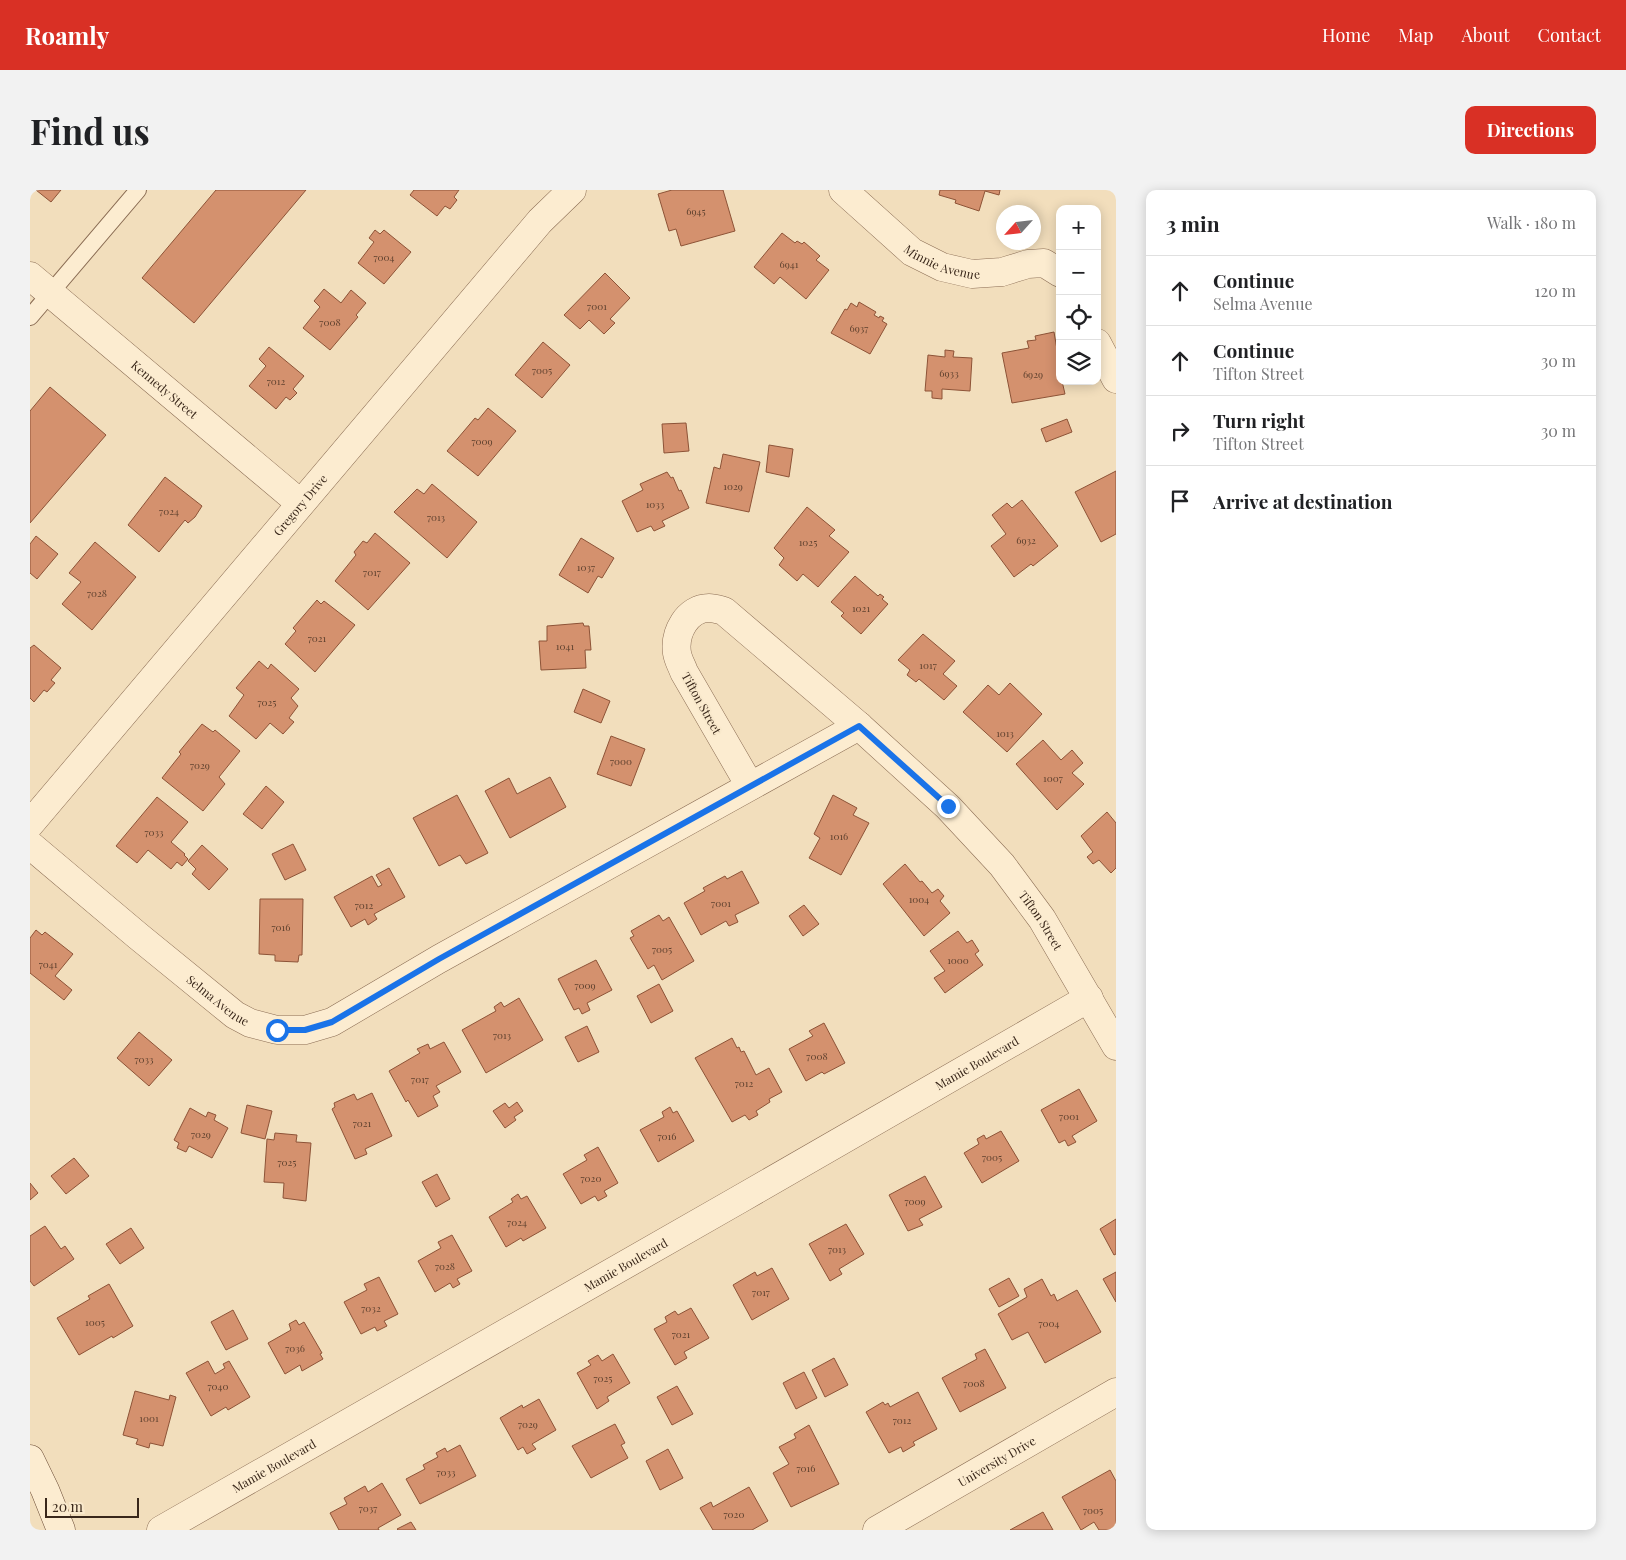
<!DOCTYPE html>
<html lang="en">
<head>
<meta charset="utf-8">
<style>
	:root { --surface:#fff; --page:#f2f2f2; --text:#202124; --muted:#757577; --line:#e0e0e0; --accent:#d93025 }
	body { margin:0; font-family:"Playfair Display",serif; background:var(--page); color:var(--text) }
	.controls { position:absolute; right:15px; top:15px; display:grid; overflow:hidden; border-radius:10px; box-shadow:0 2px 12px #0003 }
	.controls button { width:45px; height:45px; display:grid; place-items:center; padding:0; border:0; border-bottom:1px solid var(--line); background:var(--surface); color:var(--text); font:25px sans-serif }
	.compass { position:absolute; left:966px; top:15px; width:45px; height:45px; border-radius:50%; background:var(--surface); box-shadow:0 2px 12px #0003; rotate:243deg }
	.scale { position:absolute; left:15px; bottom:12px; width:94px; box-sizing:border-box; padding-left:5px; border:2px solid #39271a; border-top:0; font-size:14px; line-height:18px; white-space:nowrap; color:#39271a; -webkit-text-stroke:4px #f9e9cc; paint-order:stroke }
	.stop { position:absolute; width:15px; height:15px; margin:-11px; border:4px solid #1a73e8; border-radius:50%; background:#fff }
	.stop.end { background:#1a73e8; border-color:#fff; box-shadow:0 1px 5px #0008 }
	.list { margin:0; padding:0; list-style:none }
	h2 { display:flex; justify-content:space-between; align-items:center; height:65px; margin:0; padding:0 20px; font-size:21px }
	h2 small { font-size:16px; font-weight:400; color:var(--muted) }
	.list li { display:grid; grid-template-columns:32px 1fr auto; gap:15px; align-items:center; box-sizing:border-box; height:70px; padding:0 20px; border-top:1px solid var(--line) }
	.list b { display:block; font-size:19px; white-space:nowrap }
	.list p { margin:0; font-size:16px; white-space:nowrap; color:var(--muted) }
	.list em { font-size:16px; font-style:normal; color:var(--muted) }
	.icon { flex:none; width:28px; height:28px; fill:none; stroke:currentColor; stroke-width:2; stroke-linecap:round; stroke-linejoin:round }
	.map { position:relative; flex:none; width:1086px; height:1340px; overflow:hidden; border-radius:10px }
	header { display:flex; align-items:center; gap:30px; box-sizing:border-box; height:70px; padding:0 25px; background:var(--accent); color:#fff }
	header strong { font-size:24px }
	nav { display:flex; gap:28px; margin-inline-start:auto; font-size:18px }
	.intro { display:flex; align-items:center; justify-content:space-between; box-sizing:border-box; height:120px; padding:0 30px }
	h1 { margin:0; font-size:35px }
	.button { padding:12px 22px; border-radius:10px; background:var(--accent); color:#fff; font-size:18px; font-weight:700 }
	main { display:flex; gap:30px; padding:0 30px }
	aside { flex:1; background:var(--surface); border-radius:10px; box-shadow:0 2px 12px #0003 }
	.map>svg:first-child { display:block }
	.building { fill:#d4916e; stroke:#8d5337 }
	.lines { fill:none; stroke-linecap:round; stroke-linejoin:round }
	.lane-casing { stroke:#8b6d54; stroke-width:18 }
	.street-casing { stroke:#8b6d54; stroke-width:29 }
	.secondary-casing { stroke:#6d4e37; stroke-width:29 }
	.lane { stroke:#fcecd0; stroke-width:16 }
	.street { stroke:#fcecd0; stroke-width:28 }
	.secondary { stroke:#fcecd0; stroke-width:28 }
	.route { stroke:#1a73e8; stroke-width:6 }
	.labels { text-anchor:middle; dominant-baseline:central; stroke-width:4; stroke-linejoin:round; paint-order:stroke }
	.number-label { font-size:10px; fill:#60422f }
	.street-label { font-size:12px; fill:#39271a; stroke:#f9e9cc }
</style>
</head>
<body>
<header>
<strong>Roamly</strong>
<nav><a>Home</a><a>Map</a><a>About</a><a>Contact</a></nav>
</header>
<div class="intro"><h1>Find us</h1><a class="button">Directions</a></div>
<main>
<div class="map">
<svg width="1086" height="1340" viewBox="0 0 1086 1340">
	<rect width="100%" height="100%" fill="#f2debc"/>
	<!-- building -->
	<g class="building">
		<path d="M6,0h25l-10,12z"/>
		<path d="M186,0h90l-112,133 -52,-45z"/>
		<path d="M384,0h45l-5,7 3,3 -7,9 -5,-3 -8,10 -27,-21z"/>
		<path d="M642,0h51l12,41 -54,15 -5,-17 -7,2 -11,-37z"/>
		<path d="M910,0h60l-1,5 -14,-4 -6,20 -24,-8 1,-3 -17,-5z"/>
		<path d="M345,40l5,4 4,-4 27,22 -27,32 -26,-21 16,-21 -5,-4z"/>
		<path d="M752,43l13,10 2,-2 5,3 2,-2 16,14 -4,4 13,10 -23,29 -26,-22 -6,7 -20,-17z"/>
		<path d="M575,83l25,25 -20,21 5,4 -11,11 -15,-14 -9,9 -16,-14z"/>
		<path d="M294,99l17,14 10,-13 15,13 -10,12 2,2 -28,33 -27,-22 17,-21 -6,-6z"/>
		<path d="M829,112l17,10 -2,3 5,3 1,-2 4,2 -2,3 5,3 -17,30 -39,-21 14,-24 2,1 4,-7 6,4z"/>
		<path d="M1024,142l6,35v14h2l3,13 -53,9 -10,-50 27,-5 -2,-7 9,-1 -1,-4z"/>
		<path d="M513,152l27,23 -28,33 -27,-23z"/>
		<path d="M239,157l35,29 -11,13 4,4 -7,7 -4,-3 -10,12 -27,-23 17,-20 -7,-7z"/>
		<path d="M915,160l9,1 -1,6 19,1 -2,33 -28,-2v10l-10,-1v-7h-7l3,-36 17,2z"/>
		<path d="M20,197l56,48 -76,88v-112z"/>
		<path d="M458,218l28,23 -38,45 -31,-25 28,-33 3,2z"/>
		<path d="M1037,229l5,13 -26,10 -5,-13z"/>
		<path d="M656,233l3,28 -25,2 -2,-29z"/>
		<path d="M739,255l24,4 -4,28 -23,-5z"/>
		<path d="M693,264l37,8 -11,50 -43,-9 8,-36 6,2z"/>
		<path d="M1086,281v63l-15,8 -26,-50z"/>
		<path d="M637,282l4,6 2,-1 6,14 2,-1 8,18 -27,13 3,5 -11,5 -3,-5 -14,6 -15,-31 21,-11 -3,-6z"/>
		<path d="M135,287l37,29 -7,11 -7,6 -3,-3 -26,32 -31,-27z"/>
		<path d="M402,294l45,38 -30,36 -53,-46 23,-23 7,5z"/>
		<path d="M992,310l36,46 -25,20 -2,-2 -17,13 -23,-31 15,-12 -14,-19 15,-12 5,5z"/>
		<path d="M777,317l28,23 -6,6 20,16 -31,35 -15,-13 -6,7 -18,-16 5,-7 -10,-10z"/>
		<path d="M345,343l35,30 -42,47 -33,-29 21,-26 -2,-3 9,-11 4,2z"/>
		<path d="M6,346l22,18 -21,25 -7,-6v-29z"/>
		<path d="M551,348l33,20 -12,20 -4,-2 -10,17 -29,-18z"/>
		<path d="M65,352l41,35 -44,53 -30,-26 19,-22 -12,-9z"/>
		<path d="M825,386l23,20 2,-2 4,3 -2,2 6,5 -27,30 -20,-18 3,-3 -13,-11z"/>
		<path d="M287,410l4,4 3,-3 31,24 -40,47 -30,-28 11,-13 -3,-3z"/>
		<path d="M553,433l1,3h5l2,24h-6l1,18 -45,2 -2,-29h8v-15z"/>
		<path d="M893,444l32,27 -12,13 14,12 -13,14 -25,-21 -3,3 -9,-7 3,-5 -12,-10z"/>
		<path d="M4,455l27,23 -10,12 4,3 -8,9 -3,-2 -10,12 -4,-4v-50z"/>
		<path d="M229,471l9,8 3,-5 28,25 -8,9 7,8 -9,12 5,4 -11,12 -13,-11 -14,16 -27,-23 15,-21 -8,-7z"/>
		<path d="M980,493l32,31 -35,38 -44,-40 25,-27 11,10z"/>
		<path d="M553,499l27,12 -9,22 -27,-11z"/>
		<path d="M172,534l11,8 2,-2 25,21 -21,26 6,7 -22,27 -41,-33 19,-24 -2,-2z"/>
		<path d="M581,546l34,13 -14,37 -34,-12z"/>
		<path d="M1013,550l18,20 11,-10 11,13 -11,10 12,11 -27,26 -41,-46z"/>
		<path d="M520,587l16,30 -56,31 -25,-47 24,-13 8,16z"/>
		<path d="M236,596l18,16 -22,27 -19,-15z"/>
		<path d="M427,605l31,58 -22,11 -6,-9 -21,11 -26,-48z"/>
		<path d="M803,605l24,13 -4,7 16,8 -28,52 -32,-17 11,-20 -6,-4z"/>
		<path d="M127,607l31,25 -17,20 14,12 -1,1 4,4 -6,7 -5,-4 -6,7 -23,-19 -11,13 -21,-17z"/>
		<path d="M1077,622l9,11v45l-5,5 -12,-13 -6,4 -6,-7 6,-5 -12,-16z"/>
		<path d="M263,654l13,26 -21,10 -13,-26z"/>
		<path d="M172,655l26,24 -19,21 -17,-16 4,-5 -8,-8z"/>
		<path d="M875,674l15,18 2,-1 10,12 6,-4 6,7 -4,5 10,12 -26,23 -41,-52z"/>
		<path d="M359,678l16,29 -31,17 3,5 -9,6 -3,-6 -14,8 -17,-30 38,-21 6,11 4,-2 -6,-10z"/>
		<path d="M712,681l17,32 -24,12 3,7 -9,4 -3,-5 -25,14 -17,-32 21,-12 -2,-3 22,-12 2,3z"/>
		<path d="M230,709h43l-1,56h-3l-1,7 -23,-1v-6l-16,-1z"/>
		<path d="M774,715l15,19 -16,12 -14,-20z"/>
		<path d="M629,725l4,6 6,-4 25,44 -32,19 -8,-15 -6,4 -18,-31 4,-2 -3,-5z"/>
		<path d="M6,740l6,5 3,-3 28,22 -18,22 17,14 -8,10 -34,-27v-35z"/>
		<path d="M928,741l9,12 5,-3 7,11 -4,3 8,11 -38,28 -11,-15 11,-7 -15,-20z"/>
		<path d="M566,770l16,30 -25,13 3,7 -8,4 -3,-6 -5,2 -16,-31z"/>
		<path d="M629,794l14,27 -22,12 -14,-27z"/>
		<path d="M489,808l24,42 -57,33 -24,-43 34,-19 -2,-4 7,-5 3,5z"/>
		<path d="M794,833l21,40 -21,11 -2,-2 -16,9 -17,-32 24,-13 -4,-5z"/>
		<path d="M557,836l12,26 -21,10 -13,-25z"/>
		<path d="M109,842l33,28 -23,26 -32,-28z"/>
		<path d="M702,848l5,10 2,-1 2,5 3,-1 12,24 13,-7 13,24 -13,7 1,3 -14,9 2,4 -9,5 -4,-5 -13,7 -37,-64z"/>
		<path d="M414,852l17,30 -25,14 4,6 -7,4 5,10 -20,11 -10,-17 -2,2 -17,-31 31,-18 -3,-4 11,-5 2,5z"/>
		<path d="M1049,899l18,32 -25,15 4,6 -8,4 -3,-6 -6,3 -18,-33z"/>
		<path d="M342,903l20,43 -27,13 2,5 -12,5 -23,-50 3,-2 -1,-4 20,-9 3,6z"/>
		<path d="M487,912l6,9 -9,6 2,3 -11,8 -12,-17 12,-8 4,5z"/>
		<path d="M217,915l25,6 -7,28 -24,-6z"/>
		<path d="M640,917l3,6 4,-2 17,30 -36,21 -18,-32 24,-13 -2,-5z"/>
		<path d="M160,918l16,9 2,-5 8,3 -2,5 14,8 -16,30 -23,-12 -3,6 -9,-4 2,-5 -5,-3z"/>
		<path d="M971,941l18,30 -37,22 -18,-30 15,-9 -2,-5 7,-4 2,4z"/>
		<path d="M245,943l22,2 -1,7 15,1 -5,58 -23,-3 1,-15 -20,-1 3,-43 7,1z"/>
		<path d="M568,957l20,36 -14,8 3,5 -9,5 -3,-5 -14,8 -18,-30 24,-14 -3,-5z"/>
		<path d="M44,968l15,18 -23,18 -15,-18z"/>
		<path d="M407,984l13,25 -14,8 -14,-25z"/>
		<path d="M895,986l17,31 -23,12 4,6 -15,6 -19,-36z"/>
		<path d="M0,993l8,10 -8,7z"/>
		<path d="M488,1004l3,5 6,-3 19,32 -23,13 -2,-3 -15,9 -17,-30 24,-15 -2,-3z"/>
		<path d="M1086,1029v35l-2,1 -14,-26z"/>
		<path d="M816,1034l18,30 -25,15 3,5 -12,7 -21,-37z"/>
		<path d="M15,1036l16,23 4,-3 9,13 -40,27 -4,-5v-45z"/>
		<path d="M101,1038l13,20 -24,16 -14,-20z"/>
		<path d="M422,1045l20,36 -15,8 3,5 -7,4 -3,-5 -15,9 -17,-31 23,-13 -3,-6z"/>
		<path d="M742,1078l17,31 -37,21 -19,-35 22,-13 2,4z"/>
		<path d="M1086,1082v30l-13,-23z"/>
		<path d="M349,1087l19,37 -14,7 3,5 -10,5 -2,-4 -14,7 -17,-32 23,-12 -3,-6z"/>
		<path d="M979,1088l10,18 -20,11 -10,-18z"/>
		<path d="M1012,1089l9,17 3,-2 3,7 20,-11 24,42 -56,31 -17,-31 -16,8 -14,-26 29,-17 -3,-8z"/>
		<path d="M79,1094l24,42 -20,12 -1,-2 -33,19 -22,-37 33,-19 -2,-3z"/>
		<path d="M661,1118l18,30 -25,14 3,6 -12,7 -21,-36 13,-7 -2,-5 10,-6 3,4z"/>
		<path d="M203,1120l15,29 -22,11 -15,-28z"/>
		<path d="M266,1130l3,5 5,-3 18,31 -2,1 3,5 -21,12 -2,-6 -15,9 -17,-31 23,-13 -2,-6z"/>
		<path d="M955,1159l21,39 -46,24 -18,-34 35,-19 -2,-5z"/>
		<path d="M583,1164l17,29 -23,14 2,4 -12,8 -20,-36 14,-8 -3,-4 10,-6 4,6z"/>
		<path d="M804,1168l14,27 -23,12 -13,-27z"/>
		<path d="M178,1171l7,13 10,-6 -2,-4 6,-3 21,36 -22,13 -2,-3 -15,9 -25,-43z"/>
		<path d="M774,1182l13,26 -21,11 -13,-26z"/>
		<path d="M647,1196l16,28 -21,11 -15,-28z"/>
		<path d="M105,1201l34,9 1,-5 6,2 -13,49 -13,-3 -1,5 -13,-4 2,-5 -15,-4z"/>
		<path d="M888,1202l19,37 -24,13 2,3 -12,7 -2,-5 -12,6 -23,-41 17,-10 2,3 3,-2 2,4z"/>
		<path d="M509,1209l17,31 -24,14 4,5 -9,5 -4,-7 -5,3 -18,-32 22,-13 1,3z"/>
		<path d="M585,1234l10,19 -4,2 7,13 -37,20 -19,-32z"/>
		<path d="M779,1235l30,59 -48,23 -18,-34 16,-9 -10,-17 17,-9 -2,-4z"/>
		<path d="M430,1255l16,31 -56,28 -14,-25 19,-10 -2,-4 15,-8 -2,-4 9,-5 2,4z"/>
		<path d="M638,1259l15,29 -23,12 -14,-29z"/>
		<path d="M1080,1280l6,11v49h-17l-5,-8 -13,8 -19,-33z"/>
		<path d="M352,1293l19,32 -23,13 1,2h-40l-9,-17 17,-9 -3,-6 21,-12 3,6z"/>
		<path d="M719,1297l19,34 -16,9h-39l-13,-22 11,-6 2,5z"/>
		<path d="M1013,1322l10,18h-43z"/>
		<path d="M381,1332l5,8h-18l-1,-1z"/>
	</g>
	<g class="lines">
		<defs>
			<path id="lane" d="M0,127l108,-127"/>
			<g id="street">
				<path id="s1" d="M813,0l69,62 30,15 30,7 30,-2 26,-8 16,-1 16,10"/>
				<path id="s2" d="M0,86l270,227"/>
				<path d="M1067,153l19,36"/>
				<path id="s3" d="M720,596l-66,-114c-2,-6 -6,-12 -7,-19 -3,-20 10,-45 32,-45 5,0 11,2 15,3l135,115 89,81 54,58 40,54 74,127"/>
				<path id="s4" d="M0,634l510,-603 32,-31"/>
				<path id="s5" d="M0,655l108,91 97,79 15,8 27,7h28l27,-8 107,-63 420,-233"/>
				<path id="s6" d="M131,1340l579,-331 349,-201"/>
				<path id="s7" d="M847,1340l239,-138"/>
			</g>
			<path id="secondary" d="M0,1269l15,31 16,40"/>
		</defs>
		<!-- lane casing -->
		<use href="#lane" class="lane-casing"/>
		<!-- street casing -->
		<use href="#street" class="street-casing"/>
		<!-- secondary casing -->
		<use href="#secondary" class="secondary-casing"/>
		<!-- lane -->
		<use href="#lane" class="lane"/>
		<!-- street -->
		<use href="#street" class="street"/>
		<!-- secondary -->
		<use href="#secondary" class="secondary"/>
	</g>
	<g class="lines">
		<!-- route -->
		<path class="route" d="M247,840h28l27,-8 107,-63 420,-233 89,80"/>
	</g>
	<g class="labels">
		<!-- number labels -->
		<g class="number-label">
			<text x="666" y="21">6945</text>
			<text x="354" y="67">7004</text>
			<text x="759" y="74">6941</text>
			<text x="567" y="116">7001</text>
			<text x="300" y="132">7008</text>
			<text x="829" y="138">6937</text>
			<text x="512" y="180">7005</text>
			<text x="919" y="183">6933</text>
			<text x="1003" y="184">6929</text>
			<text x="246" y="191">7012</text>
			<text x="452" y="251">7009</text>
			<text x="703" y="296">1029</text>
			<text x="625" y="314">1033</text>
			<text x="139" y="321">7024</text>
			<text x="406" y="327">7013</text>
			<text x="996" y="350">6932</text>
			<text x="778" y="352">1025</text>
			<text x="556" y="377">1037</text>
			<text x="342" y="382">7017</text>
			<text x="67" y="403">7028</text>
			<text x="831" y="418">1021</text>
			<text x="287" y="448">7021</text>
			<text x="535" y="456">1041</text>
			<text x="898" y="475">1017</text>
			<text x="237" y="512">7025</text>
			<text x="975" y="543">1013</text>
			<text x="591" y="571">7000</text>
			<text x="170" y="575">7029</text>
			<text x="1023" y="588">1007</text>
			<text x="124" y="642">7033</text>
			<text x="809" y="646">1016</text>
			<text x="889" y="709">1004</text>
			<text x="691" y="713">7001</text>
			<text x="334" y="715">7012</text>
			<text x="251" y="737">7016</text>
			<text x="632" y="759">7005</text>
			<text x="928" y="770">1000</text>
			<text x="18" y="774">7041</text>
			<text x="555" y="795">7009</text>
			<text x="472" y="845">7013</text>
			<text x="787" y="866">7008</text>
			<text x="114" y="869">7033</text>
			<text x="390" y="889">7017</text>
			<text x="714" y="893">7012</text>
			<text x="1039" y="926">7001</text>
			<text x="332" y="933">7021</text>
			<text x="171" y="944">7029</text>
			<text x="637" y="946">7016</text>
			<text x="962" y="967">7005</text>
			<text x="257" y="972">7025</text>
			<text x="561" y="988">7020</text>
			<text x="885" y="1011">7009</text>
			<text x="487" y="1032">7024</text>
			<text x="807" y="1059">7013</text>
			<text x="415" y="1076">7028</text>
			<text x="731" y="1102">7017</text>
			<text x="341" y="1118">7032</text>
			<text x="65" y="1132">1005</text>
			<text x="1019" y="1133">7004</text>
			<text x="651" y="1144">7021</text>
			<text x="265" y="1158">7036</text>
			<text x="573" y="1188">7025</text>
			<text x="944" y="1193">7008</text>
			<text x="188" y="1196">7040</text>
			<text x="119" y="1228">1001</text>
			<text x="872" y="1230">7012</text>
			<text x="498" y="1234">7029</text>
			<text x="776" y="1278">7016</text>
			<text x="416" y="1282">7033</text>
			<text x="338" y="1318">7037</text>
			<text x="1063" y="1320">7005</text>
			<text x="704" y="1324">7020</text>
		</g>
		<!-- street labels -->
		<g class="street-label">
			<text stroke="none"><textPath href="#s1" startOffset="125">Minnie Avenue</textPath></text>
			<text stroke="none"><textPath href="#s2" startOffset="176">Kennedy Street</textPath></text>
			<text stroke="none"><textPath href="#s4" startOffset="418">Gregory Drive</textPath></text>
			<text transform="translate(672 513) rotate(61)">Tifton Street</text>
			<text stroke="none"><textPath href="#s3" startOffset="674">Tifton Street</textPath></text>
			<text stroke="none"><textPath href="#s5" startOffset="244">Selma Avenue</textPath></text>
			<text stroke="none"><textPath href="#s6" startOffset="940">Mamie Boulevard</textPath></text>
			<text stroke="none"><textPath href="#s6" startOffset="535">Mamie Boulevard</textPath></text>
			<text stroke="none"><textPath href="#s7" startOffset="138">University Drive</textPath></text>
			<text stroke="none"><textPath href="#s6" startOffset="130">Mamie Boulevard</textPath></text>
		</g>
	</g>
</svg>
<div class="controls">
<button>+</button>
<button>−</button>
<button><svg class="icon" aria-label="locate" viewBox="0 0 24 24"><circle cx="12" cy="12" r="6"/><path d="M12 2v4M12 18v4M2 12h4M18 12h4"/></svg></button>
<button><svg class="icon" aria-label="layers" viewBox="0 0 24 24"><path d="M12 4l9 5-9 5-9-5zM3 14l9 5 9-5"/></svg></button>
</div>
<svg class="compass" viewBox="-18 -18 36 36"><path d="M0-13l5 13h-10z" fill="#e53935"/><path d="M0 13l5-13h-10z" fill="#757577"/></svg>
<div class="scale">20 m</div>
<div class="stop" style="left:247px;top:840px"></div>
<div class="stop end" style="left:918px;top:616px"></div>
</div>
<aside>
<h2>3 min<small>Walk · 180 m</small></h2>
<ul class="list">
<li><svg class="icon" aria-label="ahead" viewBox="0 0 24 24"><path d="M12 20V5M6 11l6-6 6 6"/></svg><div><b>Continue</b><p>Selma Avenue</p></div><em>120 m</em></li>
<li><svg class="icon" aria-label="ahead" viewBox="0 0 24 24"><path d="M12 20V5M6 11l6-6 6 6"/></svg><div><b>Continue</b><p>Tifton Street</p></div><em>30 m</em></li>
<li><svg class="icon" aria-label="right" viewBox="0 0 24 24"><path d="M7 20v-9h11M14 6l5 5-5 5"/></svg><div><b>Turn right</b><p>Tifton Street</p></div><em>30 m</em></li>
<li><svg class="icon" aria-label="arrive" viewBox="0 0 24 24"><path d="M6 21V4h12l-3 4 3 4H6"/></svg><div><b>Arrive at destination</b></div></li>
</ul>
</aside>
</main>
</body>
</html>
